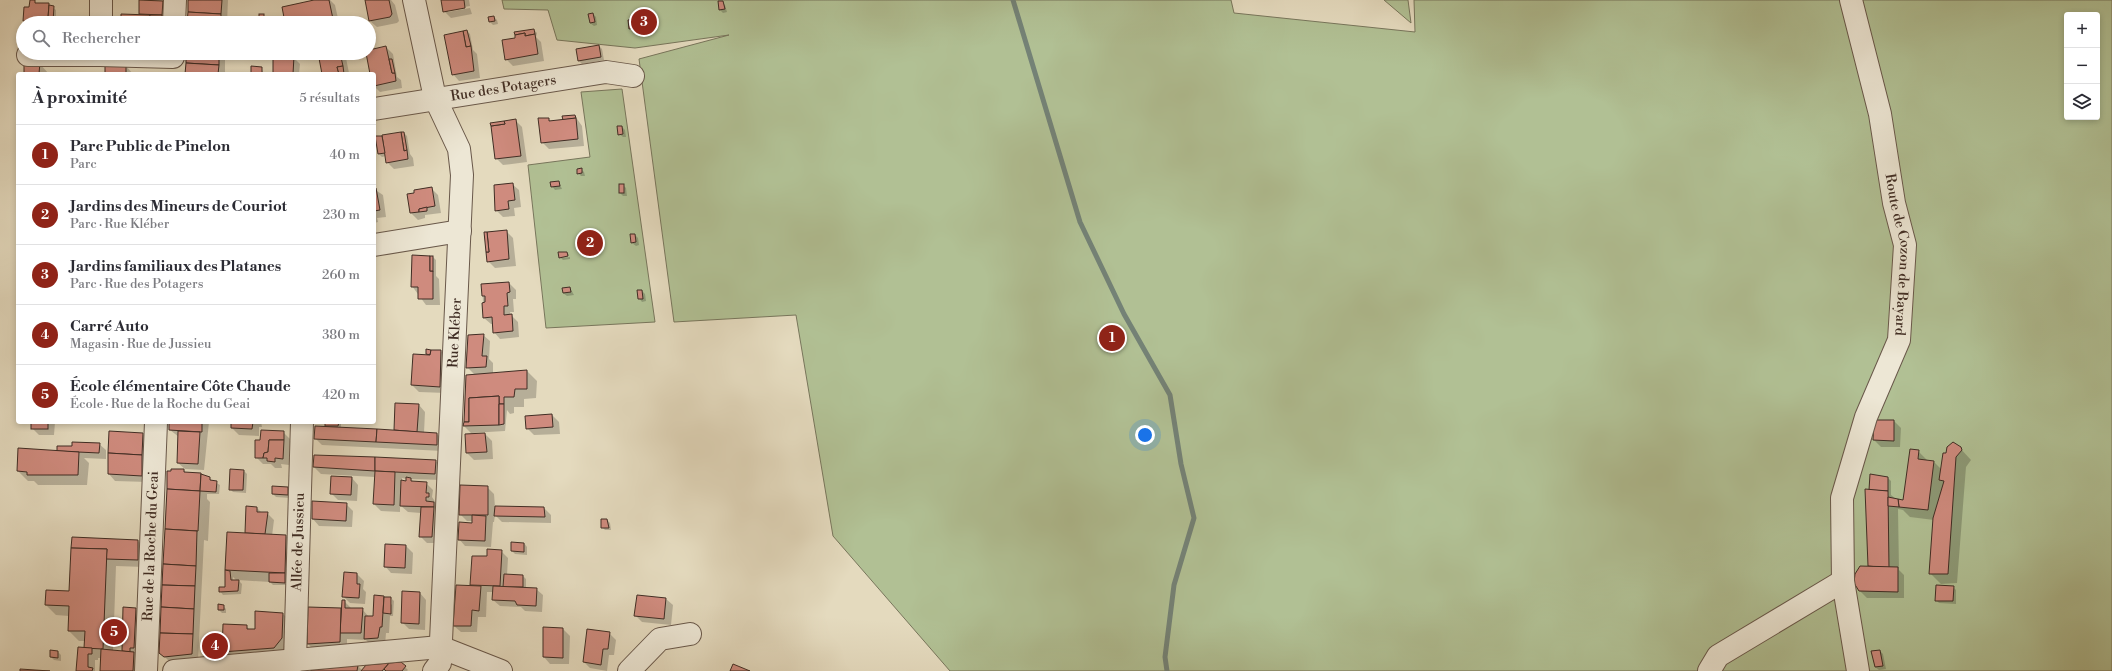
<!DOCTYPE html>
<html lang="fr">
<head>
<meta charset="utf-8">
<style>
	:root { --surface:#fff; --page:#f7f7f7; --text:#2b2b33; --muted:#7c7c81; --line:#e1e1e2; --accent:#8f2418 }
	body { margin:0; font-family:"Libre Bodoni",serif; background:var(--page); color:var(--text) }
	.controls { position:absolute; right:12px; top:12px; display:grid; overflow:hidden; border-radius:4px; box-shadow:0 2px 6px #0003 }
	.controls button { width:36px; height:36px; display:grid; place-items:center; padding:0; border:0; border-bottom:1px solid var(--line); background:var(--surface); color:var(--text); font:20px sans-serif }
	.you { position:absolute; left:1145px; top:435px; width:14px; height:14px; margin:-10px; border:3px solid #fff; border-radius:50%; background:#1a73e8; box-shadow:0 0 0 6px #1a73e833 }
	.badge { display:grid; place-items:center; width:26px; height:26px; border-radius:50%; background:var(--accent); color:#fff; font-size:13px; font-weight:700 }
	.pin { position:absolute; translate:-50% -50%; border:2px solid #fff; box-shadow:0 1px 4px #0006 }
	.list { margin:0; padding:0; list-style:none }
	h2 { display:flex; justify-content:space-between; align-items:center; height:52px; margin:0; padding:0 16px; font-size:17px }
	h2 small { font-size:13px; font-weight:400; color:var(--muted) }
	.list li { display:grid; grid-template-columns:26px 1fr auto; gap:12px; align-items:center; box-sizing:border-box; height:60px; padding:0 16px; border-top:1px solid var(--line) }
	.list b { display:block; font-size:15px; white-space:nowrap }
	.list p { margin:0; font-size:13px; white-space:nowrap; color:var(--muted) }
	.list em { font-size:13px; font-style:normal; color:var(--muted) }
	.icon { flex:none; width:22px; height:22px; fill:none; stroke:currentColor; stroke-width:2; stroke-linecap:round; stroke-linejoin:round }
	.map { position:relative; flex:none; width:2112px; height:671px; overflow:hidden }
	.search { position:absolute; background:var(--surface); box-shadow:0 2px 6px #0003; left:16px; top:16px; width:360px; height:44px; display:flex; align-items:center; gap:10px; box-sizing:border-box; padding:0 14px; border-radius:22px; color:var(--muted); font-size:15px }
	.panel { position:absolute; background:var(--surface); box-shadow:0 2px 6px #0003; left:16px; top:72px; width:360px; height:352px; border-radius:4px }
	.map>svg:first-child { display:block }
	.green { fill:#b1c094; stroke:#78765c; fill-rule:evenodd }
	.shadow { fill:#0003; fill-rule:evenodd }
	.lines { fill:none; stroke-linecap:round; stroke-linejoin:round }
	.stream { stroke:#748276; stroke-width:5 }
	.building { fill:#cf8b7e; stroke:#402d24 }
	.minor-casing { stroke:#69584a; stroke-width:24 }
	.minor { stroke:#ede7d5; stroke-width:22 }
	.labels { text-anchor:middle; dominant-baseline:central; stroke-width:4; stroke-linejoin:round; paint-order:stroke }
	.street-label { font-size:14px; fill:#402d24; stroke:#ede7d5 }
</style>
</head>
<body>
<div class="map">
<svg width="2112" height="671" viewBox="0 0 2112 671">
	<rect width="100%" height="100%" fill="#e4dabe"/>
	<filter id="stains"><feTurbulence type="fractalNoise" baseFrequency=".005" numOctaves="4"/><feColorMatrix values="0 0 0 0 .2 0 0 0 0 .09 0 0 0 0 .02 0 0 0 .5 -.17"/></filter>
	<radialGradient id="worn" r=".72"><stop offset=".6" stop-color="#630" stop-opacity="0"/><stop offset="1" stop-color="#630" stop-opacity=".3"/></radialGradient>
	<!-- green -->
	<g class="green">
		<path d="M502,0h729l3,13 181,19 -1,-32h698v671h-1162l-117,-135 -37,-221 -122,7 -35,-263 90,-24 -94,13 -78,-8 -9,-30 -44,-1zM2067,15h30v102h-30z"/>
		<path d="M1384,0h24l3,23z"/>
		<path d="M622,89l33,233 -109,6 -18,-163 62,-8 -9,-65z"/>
	</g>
	<!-- shadow -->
	<g class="shadow">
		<path d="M146,0h20l-1,23h-43l18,-8v-14z"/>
		<path d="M189,0h39l-1,23h-39z"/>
		<path d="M319,0h11l5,5 4,18h-53z"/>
		<path d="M366,0h25l4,5 4,16 -2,2 -20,4 -7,-6z"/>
		<path d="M442,0h27l1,6 -22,4v2l22,-4 2,6 -21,4 -7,-7z"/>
		<path d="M34,1l3,3h11l8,6v11h-3l2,2h-29l-2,-2 1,-13h5z"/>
		<path d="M722,2l3,3 2,7 -4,1 -3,-3z"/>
		<path d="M593,14l3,3 1,8 -3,1 -4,-3z"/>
		<path d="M264,16l3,3v4h-4l-3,-3z"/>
		<path d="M494,17l3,3 1,4 -5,1 -3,-3 -1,-4z"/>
		<path d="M633,20l3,4 1,7h-4l-3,-3z"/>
		<path d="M534,30l3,3 -1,4 5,5 3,19 -31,5 -7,-7z"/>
		<path d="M467,31l3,3 3,16 4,4 3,24 -21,3 -6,-7z"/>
		<path d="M599,46l3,3 2,11 -22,4 -3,-3 -2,-11z"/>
		<path d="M386,47l7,7 4,23 4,3 1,8 -22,4 -6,-6v-12h-3l-4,-21z"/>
		<path d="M187,53h38v21h-39z"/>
		<path d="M298,53h12l1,3 -10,1z"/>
		<path d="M319,53h26l4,20 -26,1z"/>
		<path d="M293,57l7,7 -1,10h-25z"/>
		<path d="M39,63l10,11h-24z"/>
		<path d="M126,66l7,8h-27z"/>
		<path d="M261,68l3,6h-12z"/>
		<path d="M575,116l7,10 2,20 -35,3 -7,-7 6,-23 4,3 12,-1z"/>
		<path d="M516,121l6,6 5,35 -24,3 -7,-7z"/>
		<path d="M622,127l3,3 1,7h-3l-4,-3z"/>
		<path d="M404,133l3,3 3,18 3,4 1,8 -20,3 -7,-7 -1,-6 -4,1 -3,-3 3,-17 1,2z"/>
		<path d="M581,169l3,3 1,4h-4l-3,-3z"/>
		<path d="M559,182l3,7 -7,1 -3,-4z"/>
		<path d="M512,184l7,6 2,17 -7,1 1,8 -12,1 -7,-7z"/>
		<path d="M623,185l3,3 1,8h-4l-3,-3z"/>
		<path d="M431,188l7,7 3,18 -16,2v3l-7,2 -7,-7z"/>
		<path d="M374,189l9,6 3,22 -9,1 1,4 -4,1z"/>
		<path d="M506,231l7,7 3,28 -21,2 -7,-7z"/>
		<path d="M635,235l3,3 1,7 -3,1 -4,-3z"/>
		<path d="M559,253h8l2,2 -8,1v2l9,-1v2l-7,1 -3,-3z"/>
		<path d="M433,257l3,3v16l3,3 1,26h-14l-14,-19z"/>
		<path d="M509,283l7,7v9h-3l1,13h-4l1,3 7,7 1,15 -19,2 -6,-7 -1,-8h-2l-7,-6 -2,-33z"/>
		<path d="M570,288l4,7 -7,1 -4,-3z"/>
		<path d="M642,291l3,3 1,7 -4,1 -3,-4z"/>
		<path d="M483,335l7,6 -1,18 4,4v11l34,-3 10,10 -1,17 -12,1v8h-10v6l-4,1 -3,-4 -2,21 -34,2 -7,-7 11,-51 -8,-8z"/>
		<path d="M427,350l14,1 7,7 -2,35 -27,-1 -7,-7 16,-29z"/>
		<path d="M396,404l23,1 6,7 -1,21 13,1 7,6 -1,11 -121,-6 -7,-7 13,-11 -2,-5h15v6l54,3z"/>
		<path d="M552,415l7,7 1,12 -26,1 -7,-7z"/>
		<path d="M1894,421l7,7 -1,19h-19l-7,-7z"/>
		<path d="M32,422h23l-1,13h-15l-7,-7z"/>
		<path d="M171,422h38l-5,48 -19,-1 -7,-6 1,-26 -9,-7z"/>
		<path d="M232,422h29l1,5h-3v9l-20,-1 -7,-7z"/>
		<path d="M283,432l7,7 -1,26 -8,-1 1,4h-7l-4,-4h-8l-7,-7 5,-16z"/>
		<path d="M143,434l6,7 -1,41 -33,-1 -6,-7z"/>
		<path d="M485,434l7,7 1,18 -19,1 -7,-7z"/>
		<path d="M99,444l7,6v9l-22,-1 5,5 -2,22h-49l-4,-4h-6l-10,-10 39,-20 16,-5z"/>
		<path d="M1960,448l11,12 -5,7 -9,116 -16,1 -11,-11 4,-53 -24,-3 -7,-7 -5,-1 1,61 5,5v23h-37l-7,-7 9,-24 -3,-77 4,1 1,-15 17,2 3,3v14l5,4 8,2 14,-50 10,10 6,1 8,8z"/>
		<path d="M436,461l6,7v12l-31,-1 3,3 12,1 7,7 -1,7 8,12 -2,34h-11l-7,-7 1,-23 -13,-1 -8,-7v7l-19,-1 -7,-7 1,-27 -54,-3 -7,-7zM402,478l5,1v3l-5,-1z"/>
		<path d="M184,470l2,3 15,1 19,11 -1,9h-12v5l3,3 -2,39 -4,-1 -6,121 -27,2 -11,-11 8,-180z"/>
		<path d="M244,471l3,3 -1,19 -13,-1 -3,-3z"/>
		<path d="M352,478l6,7 -1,16 -19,-1 -7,-7z"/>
		<path d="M487,487l7,7 1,13 49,1 7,7v8l-49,-1 -7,-7 -1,7h-1l-2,25 -26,-1 -6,-7 14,-15v-3h-6l-7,-7z"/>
		<path d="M288,488l3,3 -1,7 -14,-1 -3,-3z"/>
		<path d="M346,504l7,7 -1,16 -33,-1 -6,-7z"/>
		<path d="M257,508l5,5h5l7,7 -2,16h14l10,10 -9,39h-14l-3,-3 -32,-2 4,4 -1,10 -18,1 -3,-4 6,-3 2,-55 17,1zM233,577l4,4h-4z"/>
		<path d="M607,520l3,3 1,7h-6l-3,-3z"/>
		<path d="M138,541l7,6 -1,20 -28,-1 -3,85 10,1 12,-43 7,6 -2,56h-39l1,-13h-4v2h-3v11h-18l8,-22 1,-8h-7l-10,-10v-15l-13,-1 -10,-10 24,-13 2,-44z"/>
		<path d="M524,543l3,4v8l-12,-1 -3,-3z"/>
		<path d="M406,546l7,7 -1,21 -21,-1 -6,-7z"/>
		<path d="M501,551l7,7 -1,17 16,1 3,3v9l10,1 7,6 -1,17 -17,-1 -4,-4 -21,-1 -7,-6 1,-8h-7l-1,25h-8l-1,15h-16l-7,-6 17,-40 2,-29h15z"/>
		<path d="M357,574l7,7 -1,8 3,3 -1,12 -15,-1 -7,-7z"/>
		<path d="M1953,587l3,3v14l-17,-1 -3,-3z"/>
		<path d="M420,593l6,7 -1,30 -16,-1 -7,-7z"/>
		<path d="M384,597l7,1 3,3 -1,15h-3l-1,17h-3l-1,12 -13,1 -6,-6 -19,-1v9l-32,3 -7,-7 1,-36 33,1 2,-8 7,7 11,1 7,8 5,-1zM390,599h2v6l-2,-2z"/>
		<path d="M666,599l7,6 -2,20 -29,-3 -7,-7z"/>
		<path d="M223,606l3,3v4h-4l-3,-3z"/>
		<path d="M256,612l27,2 10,10 -1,24 -59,14 -7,-7 -15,1 -3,-3 16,-15 22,-12 4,4h6z"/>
		<path d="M544,628l19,1 7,7 -1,28h-19l-6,-7z"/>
		<path d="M609,633l7,7 -2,15h-5l-2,16 -17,-3 -6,-6z"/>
		<path d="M1880,651l3,3 3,15 -7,1 -4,-3z"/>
		<path d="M58,652l3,3v6l-7,-1 -3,-3z"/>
		<path d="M389,664l16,3 3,3 -1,1h-105l56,-5 5,5 4,-5z"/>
	</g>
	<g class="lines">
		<!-- stream -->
		<path class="stream" d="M1013,0l67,222 44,92 46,81 11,69 13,54 -20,67 -9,72 2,14"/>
	</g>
	<!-- building -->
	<g class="building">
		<path d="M30,0h5v3h14l-1,15h4v4l-29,-1 1,-14h5z"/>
		<path d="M139,0l24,1 -1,14 -23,-1z"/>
		<path d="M188,0h34l-1,14 -33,-2z"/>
		<path d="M314,0h15l4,19 -21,4h-27l-3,-16z"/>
		<path d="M365,0h24l3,14 -2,3 -21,4z"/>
		<path d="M441,0h23l1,8 -22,4z"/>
		<path d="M718,1h5l2,8 -6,1z"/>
		<path d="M49,5l5,1 -1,16 -1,-4h-4z"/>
		<path d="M188,12l33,2v9h-34z"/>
		<path d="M593,13l2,9 -5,1 -2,-9z"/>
		<path d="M121,14l29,1 -1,8h-28z"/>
		<rect x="259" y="14" width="5" height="6"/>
		<path d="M150,15h12v8h-13z"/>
		<path d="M494,16l1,5 -6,1 -1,-5z"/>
		<path d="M633,19l1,9 -5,1 -1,-9z"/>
		<path d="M534,29l1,5 -10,2v-3l-10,2 -1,-3z"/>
		<path d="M467,30l4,16 -5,1 -3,-16z"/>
		<path d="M463,31l3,16 5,-1 3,25 -22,4 -8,-40z"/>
		<path d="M525,33v3l10,-2 3,20 -33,6 -3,-20 13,-2v-3z"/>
		<path d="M599,45l2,12 -23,4 -2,-12z"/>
		<path d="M386,46l6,27h3l1,8 -22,5v-12h-4l-4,-21h3v-3z"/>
		<path d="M186,53h33v12l-33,-2z"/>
		<path d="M318,53h22l3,13 -6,1 2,7h-17z"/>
		<path d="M273,55l21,1 -1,18h-20z"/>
		<path d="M389,59h3l3,14h-3z"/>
		<path d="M24,62h16l-1,12h-15z"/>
		<path d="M186,63l33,2 -1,9h-33z"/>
		<path d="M105,64l21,1v9h-21z"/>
		<path d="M251,66l11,1v7h-11z"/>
		<path d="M343,66l1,8h-5l-2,-7z"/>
		<path d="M575,115l1,3 -13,2 -1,-4z"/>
		<path d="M538,118h11v3l27,-3 2,21 -37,4z"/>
		<path d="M516,119l5,37 -26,3 -4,-33 14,-2 -1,-3z"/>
		<path d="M504,121l1,3 -14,2 -1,-3z"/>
		<path d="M617,126h5l1,8 -5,1z"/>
		<path d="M401,132h3l3,18 -3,1z"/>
		<path d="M401,132l3,19 3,-1 1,9 -22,4 -4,-28z"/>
		<path d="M375,136h7l3,17 -7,1z"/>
		<path d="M582,168v5l-5,1v-5z"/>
		<path d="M559,181l1,5 -9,1 -1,-5z"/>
		<path d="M513,183l2,17 -7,1 1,8 -14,2 -1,-26z"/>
		<rect x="619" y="184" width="5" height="9"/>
		<path d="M432,187l3,19 -16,3v3l-9,1 -3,-19 7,-1v-3z"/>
		<path d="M374,188h2l4,22 -6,1z"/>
		<path d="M427,207v4l-8,1v-3z"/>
		<path d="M507,230l2,29 -22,3 -1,-10h3l-2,-20z"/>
		<path d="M484,232h3l2,20h-3z"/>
		<path d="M630,234h5l1,8 -5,1z"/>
		<path d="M558,252h9l1,4 -9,2z"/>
		<path d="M412,255l18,1v15h3v28h-15v-12h-7z"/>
		<rect x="430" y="256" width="3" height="15"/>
		<path d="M509,282l1,10 -3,1 1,13h-4v9l8,-1 1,17 -20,2 -1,-16 -9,1 -1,-15 3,-1v-6h-3l-1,-12z"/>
		<path d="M570,287l1,5 -8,1 -1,-5z"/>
		<path d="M637,290h5l1,9h-5z"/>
		<path d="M484,334l-2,22h5l-1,11 -20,1 2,-33z"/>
		<path d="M426,349l5,1 -1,5 -4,-1z"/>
		<path d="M431,350h10l-1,37 -29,-2 2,-31 17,1z"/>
		<path d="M527,370v19h-12l-1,8h-10v7h-5v-8l-30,2v24h-5l2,-47z"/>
		<path d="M499,396v29l-36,1 1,-4h5v-24z"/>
		<path d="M395,403l24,1 -2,28 -23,-2z"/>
		<path d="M499,404h5v20l-5,1z"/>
		<path d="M552,414l1,13 -27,2 -1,-13z"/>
		<path d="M1874,420h20v21l-21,-1z"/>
		<rect x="31" y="422" width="17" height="7"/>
		<path d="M169,422h33v10l-33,-2z"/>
		<path d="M231,422h22l-1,7 -21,-1z"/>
		<path d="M325,422h14l-1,4h-13z"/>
		<path d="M315,426l62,3 -1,13 -62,-3z"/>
		<path d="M377,429l60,4v12l-61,-3z"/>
		<path d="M261,430l23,1v9h-15l-1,12 -4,1 -1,5h-8v-18h5z"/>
		<path d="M109,431l34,2 -1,22 -34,-2z"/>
		<path d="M178,431l22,1 -2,32 -21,-1z"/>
		<path d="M485,433l2,19 -21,1 -1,-19z"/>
		<path d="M269,440h15l-1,19 -8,-1v4l-8,-1v-3h-4l1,-5 4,-1z"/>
		<path d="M72,442l28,1 -1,10 -42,-2v-5h15z"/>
		<path d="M1953,442l8,5 1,3 -6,7 -8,117h-19l4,-56 11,-37 -5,-1 4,-27h3l1,-6z"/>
		<path d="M18,448l61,4 -1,23h-51v-3l-10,-1z"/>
		<path d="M1910,449l9,1 -1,9 16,2 -6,49 -29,-3 -1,-8 5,1z"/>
		<path d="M108,453l34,2v21l-34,-2z"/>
		<path d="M314,455l61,2v14l-62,-4z"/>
		<path d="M375,457l61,3 -1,14 -60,-3z"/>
		<path d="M171,469h13v3l17,1 -1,18 -33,-2v-18h4z"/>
		<path d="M230,469l14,1 -1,20h-14z"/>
		<path d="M375,471l20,1 -1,33 -21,-1z"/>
		<path d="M201,474l9,3v3l7,1 -1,11 -16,-1z"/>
		<path d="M1870,474l18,3v14l-19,-1z"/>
		<path d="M331,476l21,1 -1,18 -21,-1z"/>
		<path d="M406,477l5,1v3l16,1 -1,11h3v4h-3v4l8,1v5l-34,-1 1,-26 5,1z"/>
		<path d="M460,485l28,1v29h-29z"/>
		<path d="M272,486l16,1v8l-16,-1z"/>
		<path d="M167,489l33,2 -2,40 -33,-2z"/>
		<path d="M1865,489l23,2 1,77 -21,-2z"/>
		<path d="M1888,497l10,2 1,8 -11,-1z"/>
		<path d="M312,501l35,2 -1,18 -34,-2z"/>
		<path d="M246,506l11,1v5h11l-3,22 -20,-1z"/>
		<path d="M495,506l49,1 1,10 -51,-1z"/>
		<path d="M421,507h13l-2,30h-13z"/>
		<path d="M472,515l14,1 -1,25 -27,-1 1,-18 13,1z"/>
		<path d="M601,519h6l2,9h-8z"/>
		<path d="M165,529l32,2 -1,35 -33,-2z"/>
		<path d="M227,532l59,3 -1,38 -60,-3z"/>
		<path d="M72,537l66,3v20l-32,-1 1,-10 -36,-1z"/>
		<path d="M511,542l13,1v9l-13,-1z"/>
		<path d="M385,544l21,1 -1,23 -21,-1z"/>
		<path d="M71,548l36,1 -4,100 -19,-1 1,-17h-17l1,-25 -24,-1 1,-15 23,1z"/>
		<path d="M487,549l15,1 -2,36 -30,-1 2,-29h15z"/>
		<path d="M163,564l33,2 -1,20 -33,-1z"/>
		<path d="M1860,566l38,1v25l-39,-1 -5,-8 1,-9z"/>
		<path d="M225,570l5,1 1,9h8l-1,11 -19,1v-5h6z"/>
		<path d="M344,572l13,1v11h3l-1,14 -17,-1z"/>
		<path d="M269,573h16v10l-16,-1z"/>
		<path d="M504,574l19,1v12h-20z"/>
		<path d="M162,585l33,1 -1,23 -33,-2z"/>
		<path d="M456,585l25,1 -2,25 -7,-1 -1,16h-18z"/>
		<path d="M1936,585l18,1 -1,15h-18z"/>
		<path d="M493,586l44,2 -1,18 -19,-1 -2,-4 -23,-1z"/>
		<path d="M402,591l18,1 -1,32 -18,-1z"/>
		<path d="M374,595l10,1 -2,31h-2l-2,11 -14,1 1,-23h8z"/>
		<path d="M637,595l29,3 -2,21 -30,-3z"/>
		<path d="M384,597h7v17l-8,-1z"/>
		<path d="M342,600h3v8h18l-2,25h-21z"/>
		<path d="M218,604l6,1v5h-6z"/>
		<path d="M123,607l13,1 -2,40h-4v4l-8,-1z"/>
		<path d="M161,607l33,2 -1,25 -33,-1z"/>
		<path d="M308,607l33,1 -1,34 -33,2z"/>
		<path d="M255,611l28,2 -1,25 -8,10 -52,4 1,-28 24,1v4h8z"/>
		<path d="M543,627l20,1v30l-20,-1z"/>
		<path d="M587,629l23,3 -2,17h-5l-2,16 -18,-3z"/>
		<path d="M160,633l33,1 -1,20 -28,3 -5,-4z"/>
		<path d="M207,635h16l-1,17 -15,1z"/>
		<path d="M78,647l14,1v6h-4v13l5,1 -1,3h-16z"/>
		<path d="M101,649l33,3 -1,19h-33z"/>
		<path d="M50,650l8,1v7l-8,-1z"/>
		<path d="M1880,650l3,16 -8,1 -4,-16z"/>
		<path d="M401,662l5,4 -4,5h-16l-2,-2 5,-6z"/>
		<path d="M389,663l-7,8h-21l5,-6z"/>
		<path d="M733,664l17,7h-20z"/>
		<path d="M358,665l-1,6h-46v-1z"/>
		<path d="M20,669l30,2h-30z"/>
	</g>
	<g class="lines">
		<defs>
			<g id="minor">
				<path d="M414,0l21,98 24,51 3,26 -22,488 -6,8"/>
				<path id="s1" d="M1851,0l29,114 14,89 11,42 -6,95 -33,77 -24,81 1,83 15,90"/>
				<path d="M101,23v-23"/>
				<path d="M174,23l1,-23"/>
				<path d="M100,53v2l73,2"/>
				<path d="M28,55h72"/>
				<path id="s2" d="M374,109l232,-37 27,4"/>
				<path d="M374,245l86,-14"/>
				<path id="s3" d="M295,661l7,-239"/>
				<path id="s4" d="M146,671l10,-249"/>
				<path d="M174,671l266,-24 61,24"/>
				<path d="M629,671l31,-32 30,-5"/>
				<path d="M1709,671l9,-15 125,-75"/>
			</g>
		</defs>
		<!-- minor casing -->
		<use href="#minor" class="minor-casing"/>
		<!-- minor -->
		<use href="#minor" class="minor"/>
	</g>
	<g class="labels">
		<!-- street labels -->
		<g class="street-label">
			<text stroke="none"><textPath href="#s2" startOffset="131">Rue des Potagers</textPath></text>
			<text stroke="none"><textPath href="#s1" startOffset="260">Route de Cozon de Bayard</textPath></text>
			<text transform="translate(455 333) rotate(-87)">Rue Kléber</text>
			<text stroke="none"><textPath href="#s3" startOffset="119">Allée de Jussieu</textPath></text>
			<text stroke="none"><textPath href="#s4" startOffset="125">Rue de la Roche du Geai</textPath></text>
		</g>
	</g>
	<rect width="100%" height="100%" filter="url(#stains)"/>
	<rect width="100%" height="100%" fill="url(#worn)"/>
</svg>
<div class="controls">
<button>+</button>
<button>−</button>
<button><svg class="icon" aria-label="layers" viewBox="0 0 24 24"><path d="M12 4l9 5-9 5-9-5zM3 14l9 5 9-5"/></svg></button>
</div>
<div class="you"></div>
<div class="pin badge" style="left:1112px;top:338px">1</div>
<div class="pin badge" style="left:590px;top:243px">2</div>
<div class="pin badge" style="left:644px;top:22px">3</div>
<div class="pin badge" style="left:215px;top:646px">4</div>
<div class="pin badge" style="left:114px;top:632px">5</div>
<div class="search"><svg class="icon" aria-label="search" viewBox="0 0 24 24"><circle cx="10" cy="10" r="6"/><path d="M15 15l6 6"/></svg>Rechercher</div>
<section class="panel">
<h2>À proximité<small>5 résultats</small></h2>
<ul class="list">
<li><span class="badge">1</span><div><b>Parc Public de Pinelon</b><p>Parc</p></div><em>40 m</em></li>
<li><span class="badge">2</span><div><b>Jardins des Mineurs de Couriot</b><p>Parc · Rue Kléber</p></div><em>230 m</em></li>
<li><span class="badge">3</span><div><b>Jardins familiaux des Platanes</b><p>Parc · Rue des Potagers</p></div><em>260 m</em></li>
<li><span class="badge">4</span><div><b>Carré Auto</b><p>Magasin · Rue de Jussieu</p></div><em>380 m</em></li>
<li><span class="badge">5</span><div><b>École élémentaire Côte Chaude</b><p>École · Rue de la Roche du Geai</p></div><em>420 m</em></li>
</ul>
</section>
</div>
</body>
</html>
